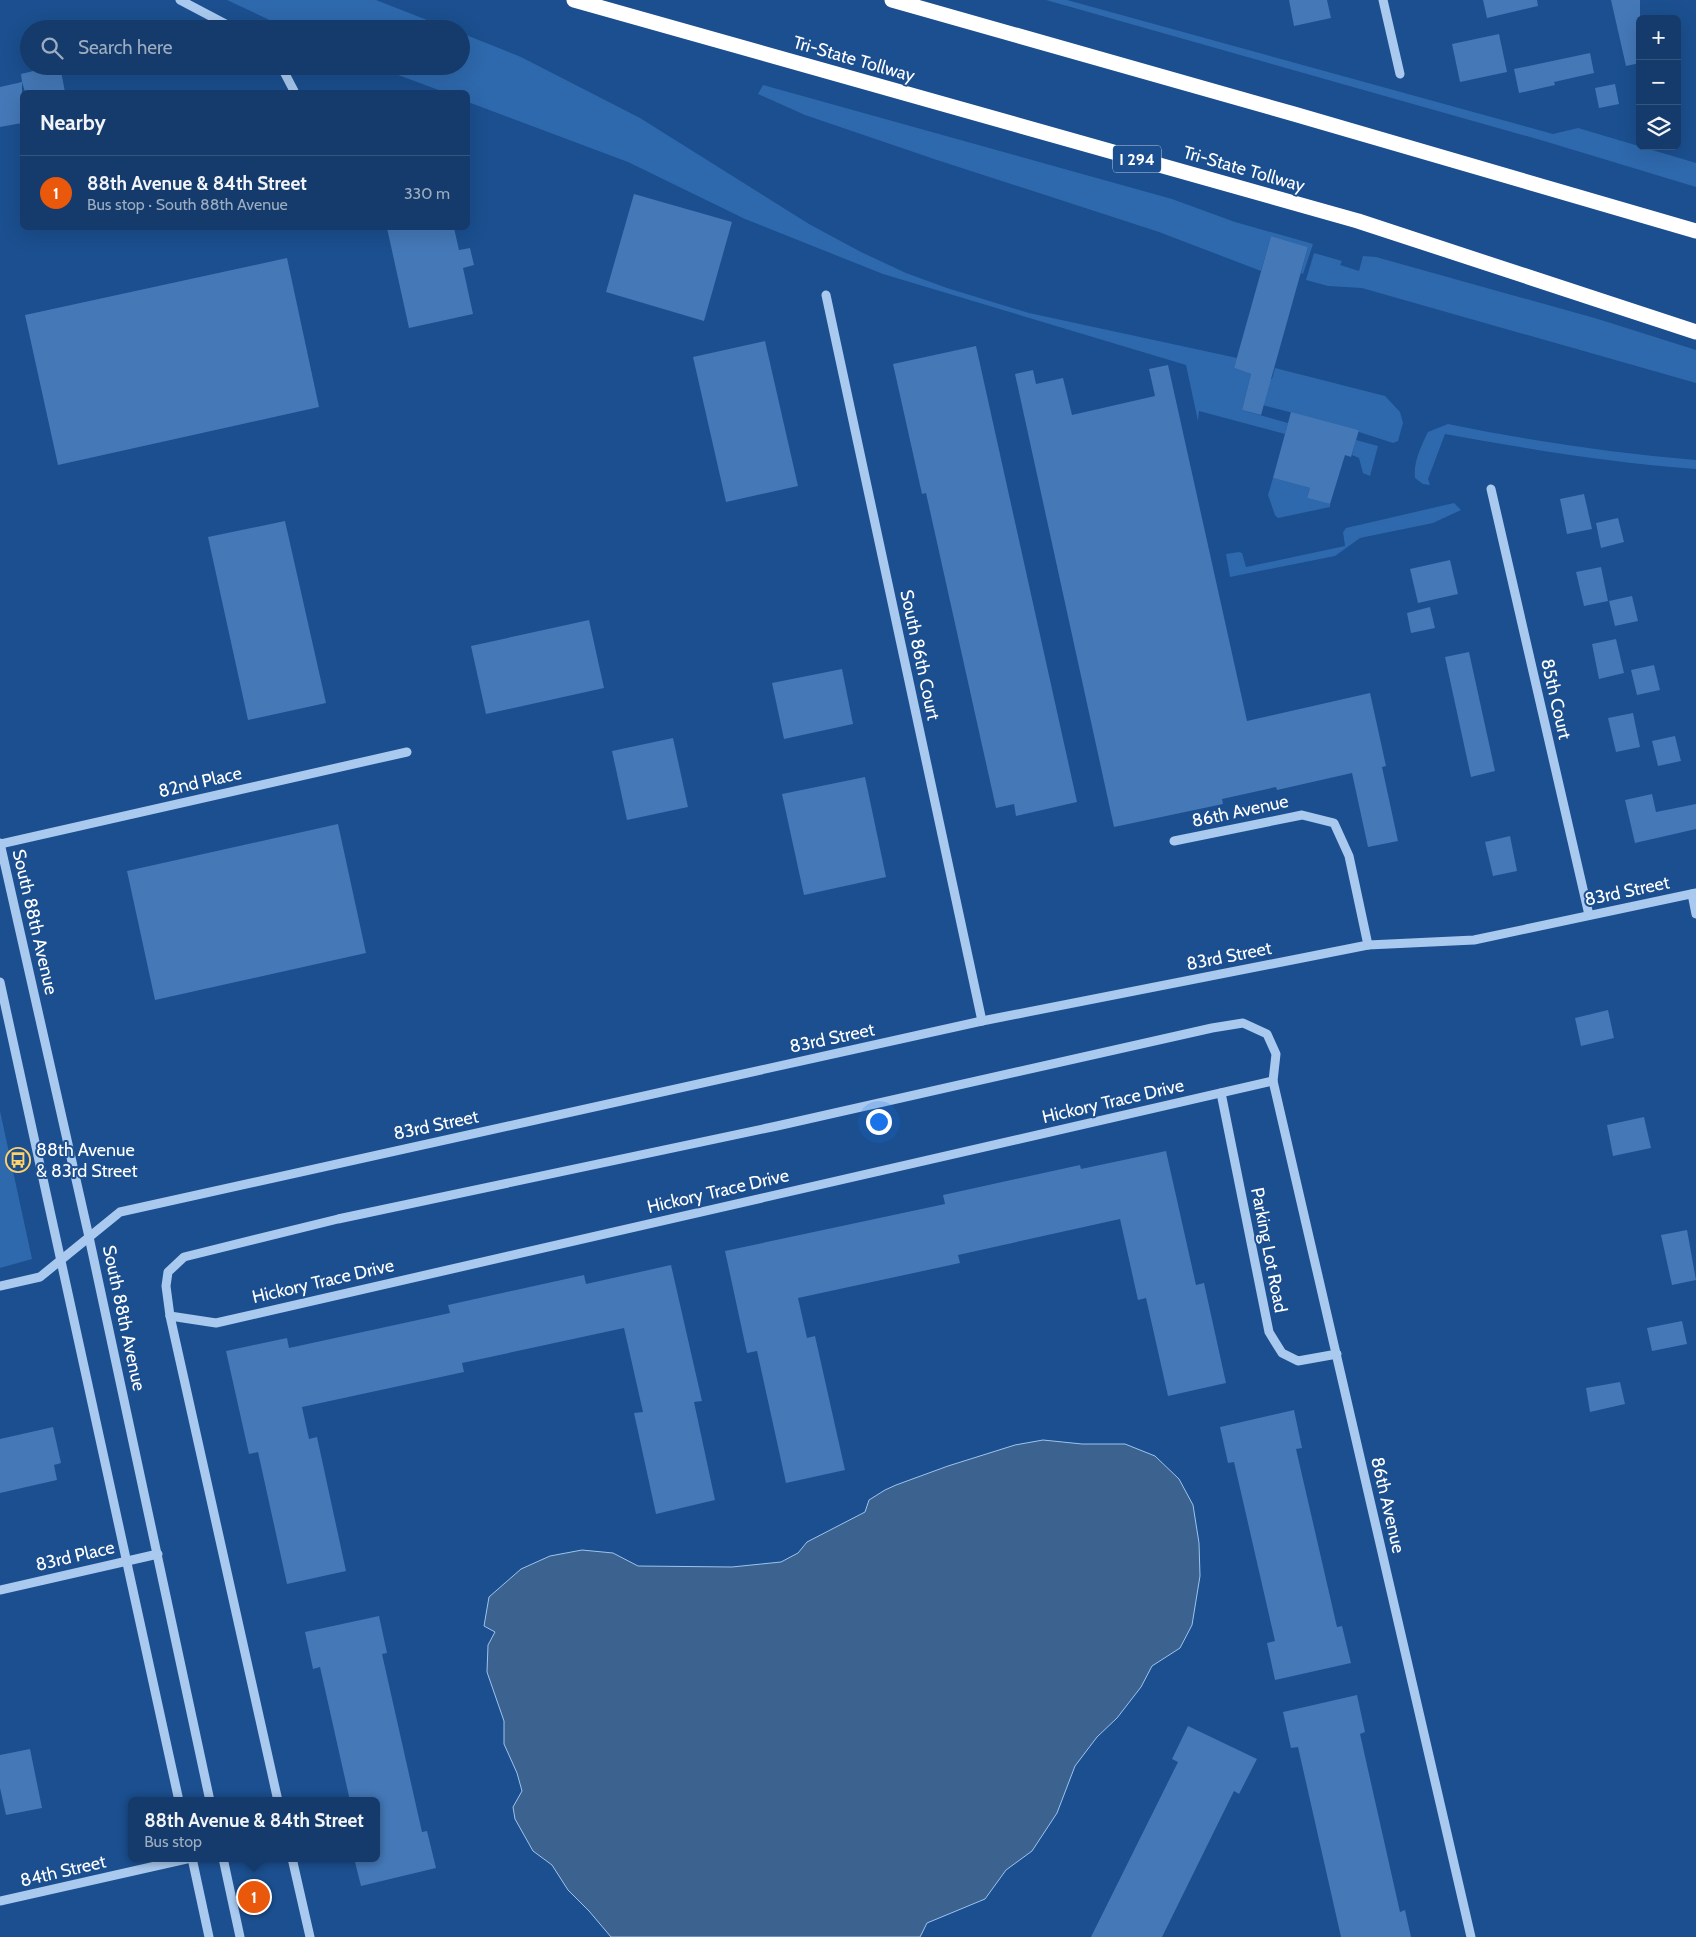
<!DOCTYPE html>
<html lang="en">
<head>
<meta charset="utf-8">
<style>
	:root { --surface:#143b6b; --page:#214673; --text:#f1f3f6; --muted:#9dadc1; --line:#33557e; --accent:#ea580c }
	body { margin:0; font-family:Cabin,sans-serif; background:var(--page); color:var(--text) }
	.controls { position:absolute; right:15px; top:15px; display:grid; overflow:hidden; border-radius:8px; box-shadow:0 5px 20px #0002 }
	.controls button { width:45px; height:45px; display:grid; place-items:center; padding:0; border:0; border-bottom:1px solid var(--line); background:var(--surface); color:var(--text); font:25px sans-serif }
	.you { position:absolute; left:878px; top:1121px; width:18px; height:18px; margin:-12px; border:4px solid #fff; border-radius:50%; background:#1a73e8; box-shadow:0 0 0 8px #1a73e833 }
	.badge { display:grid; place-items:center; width:32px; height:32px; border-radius:50%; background:var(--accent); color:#fff; font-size:16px; font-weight:700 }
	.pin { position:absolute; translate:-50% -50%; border:2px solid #fff; box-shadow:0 1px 5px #0006 }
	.popup { position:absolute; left:128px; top:1797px; width:252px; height:65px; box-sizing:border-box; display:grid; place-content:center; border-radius:8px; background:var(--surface); filter:drop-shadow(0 1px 4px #0005); font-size:16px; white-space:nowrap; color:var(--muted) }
	.popup b { font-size:19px; color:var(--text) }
	.popup::after { content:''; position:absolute; left:50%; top:100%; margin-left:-10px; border:10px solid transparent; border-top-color:var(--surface) }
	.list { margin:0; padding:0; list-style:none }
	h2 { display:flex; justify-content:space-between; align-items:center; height:65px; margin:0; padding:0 20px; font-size:21px }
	h2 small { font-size:16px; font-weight:400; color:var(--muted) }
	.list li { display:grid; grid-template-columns:32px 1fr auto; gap:15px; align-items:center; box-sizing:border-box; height:75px; padding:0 20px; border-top:1px solid var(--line) }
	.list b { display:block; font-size:19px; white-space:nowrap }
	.list p { margin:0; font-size:16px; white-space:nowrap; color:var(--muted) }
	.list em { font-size:16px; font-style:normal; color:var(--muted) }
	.icon { flex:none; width:28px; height:28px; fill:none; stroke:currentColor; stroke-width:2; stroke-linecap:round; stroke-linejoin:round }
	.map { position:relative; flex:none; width:1696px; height:1937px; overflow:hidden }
	.search { position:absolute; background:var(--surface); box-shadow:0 5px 20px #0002; left:20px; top:20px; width:450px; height:55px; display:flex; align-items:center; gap:12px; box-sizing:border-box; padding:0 18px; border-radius:28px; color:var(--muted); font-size:19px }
	.panel { position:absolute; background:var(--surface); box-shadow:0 5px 20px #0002; left:20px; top:90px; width:450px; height:140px; border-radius:8px }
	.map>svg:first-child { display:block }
	.green { fill:#2e69ad }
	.water { fill:#3c6290; stroke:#9cc4f0 }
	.building { fill:#4478b7 }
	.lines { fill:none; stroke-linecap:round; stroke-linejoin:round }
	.minor { stroke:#a9c9ee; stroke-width:9 }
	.highway { stroke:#fff; stroke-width:15 }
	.labels { text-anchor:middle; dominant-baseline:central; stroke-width:4; stroke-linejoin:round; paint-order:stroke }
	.shield { fill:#1b4f8f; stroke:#bbcadd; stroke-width:1 }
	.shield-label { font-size:16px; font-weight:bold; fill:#fff }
	.street-label { font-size:18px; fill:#fff; stroke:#1b4f8f }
	.poi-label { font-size:18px; fill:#fff; stroke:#1b4f8f; text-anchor:start }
</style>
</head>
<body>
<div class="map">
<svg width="1696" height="1937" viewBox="0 0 1696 1937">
	<rect width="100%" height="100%" fill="#1b4f8f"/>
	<!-- green -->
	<g class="green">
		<path d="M227,0h149l74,29h-161z"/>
		<path d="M1046,0h21l486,134 25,-6 118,35v24l-152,-46z"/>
		<path d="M461,33l60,24 119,61 169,106 52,28 45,21 41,15 82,25 208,45 -3,10 17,6 -9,36 46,13 -3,11 -86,-23 -1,10 -12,-56 -303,-91 -138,-55 -117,-57 -160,-60v-10h-24l-70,-26h87z"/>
		<path d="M763,85l409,114 63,23 78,22 -10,30 -2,-1 7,-26 -37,-11 -10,35 -102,-39 -222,-72 -132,-45 -47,-21z"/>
		<path d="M1314,253l28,8 -2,4 19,6 4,-15 13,1 222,62 98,31v33l-334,-95 -34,-2 -22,-6z"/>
		<path d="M1275,368l110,28 15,16 3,11 -5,18 -5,2 -34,-11v-2l-104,-27 7,-27 10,3z"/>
		<path d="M1448,424c82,17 165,29 248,36v9c-85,-6 -168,-20 -251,-35l-17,45 2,6 -7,-1 -8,-6c-2,-15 6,-32 13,-46z"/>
		<path d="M1356,440l22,6 -8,30 -7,-3 -4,-15 -7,-3z"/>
		<path d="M1273,478l37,10 -3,10 23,6v3l-52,11 -3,-3 -7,-20z"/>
		<path d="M1454,503l7,7 -28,13 -73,15 -25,18 -105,21 -4,-23 13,-2 3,1 4,14 99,-21 -2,-14 3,-4z"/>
		<path d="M0,1111l32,148 -32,9z"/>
	</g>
	<!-- water -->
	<path class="water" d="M1043,1440l39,4h43l30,12 24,23 14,26 6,38 1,33 -8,49 -12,23 -28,18 -11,21 -24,31 -20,19 -22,29 -18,47 -25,38 -26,19 -21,29 -58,24 -7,14h-309l-22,-26 -21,-21 -16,-25 -19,-14 -18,-32 -2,-12 9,-16 -5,-18 -13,-29v-23l-17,-49 1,-27 7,-13 -11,-6 5,-29 32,-28 29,-13 32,-6 31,3 25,13 94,1 49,-5 17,-9 9,-11 58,-30 4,-12 16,-10 11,-5 52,-19 67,-21z"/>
	<!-- building -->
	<g class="building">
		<path d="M1289,0h38l4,18 -37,8z"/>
		<path d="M1483,0h54l1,6 -51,12z"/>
		<path d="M1611,0h29v63l-14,3z"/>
		<path d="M1499,34l8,38 -47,10 -8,-38z"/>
		<path d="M1590,53l4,20 -40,9 1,3 -36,8 -5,-24z"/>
		<path d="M54,66h6l5,26h-40l-3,-10v41l-22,4v-40l22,-5 -1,-8z"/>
		<path d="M1615,84l4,20 -20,4 -4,-20z"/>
		<path d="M634,194l98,28 -28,99 -98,-29z"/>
		<path d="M387,228h67l5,22 11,-2 4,17 -11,3 10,46 -64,14z"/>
		<path d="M1271,236l37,11 -47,168 -19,-5 9,-36 -17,-6z"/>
		<path d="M287,258l32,149 -261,58 -33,-150z"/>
		<path d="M765,341l33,145 -72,16 -33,-145z"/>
		<path d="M976,346l101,456 -61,14 -2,-12 -18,4 -70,-315 -4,1 -29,-130z"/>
		<path d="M1168,365l79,356 123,-28 16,73 -4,1 16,74 -30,6 -16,-74 -75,17 -1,-3 -54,12 1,5 -109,23 -99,-453 18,-4 3,14 27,-6 9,37 83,-19 -6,-27z"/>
		<path d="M1291,412l68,18 -8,27 -6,-2 -15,49 -23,-6 3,-10 -37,-10z"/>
		<path d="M1584,494l8,35 -25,5 -7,-35z"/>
		<path d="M1618,518l6,24 -23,6 -5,-25z"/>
		<path d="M285,521l41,182 -78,17 -40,-183z"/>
		<path d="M1450,560l8,34 -40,9 -8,-34z"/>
		<path d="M1601,567l7,34 -24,5 -8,-34z"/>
		<path d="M1632,596l6,25 -23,5 -6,-25z"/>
		<path d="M1430,607l5,21 -24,5 -4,-20z"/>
		<path d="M589,620l15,68 -118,26 -15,-68z"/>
		<path d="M1616,639l8,34 -25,6 -7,-35z"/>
		<path d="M1469,652l26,119 -24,6 -26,-120z"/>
		<path d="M1654,665l6,25 -23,5 -6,-25z"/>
		<path d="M842,669l11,55 -69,15 -12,-56z"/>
		<path d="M1633,713l7,34 -24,5 -8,-34z"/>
		<path d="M1675,736l6,25 -23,5 -6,-25z"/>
		<path d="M673,738l15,69 -61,13 -15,-69z"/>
		<path d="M865,777l21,100 -82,18 -22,-101z"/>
		<path d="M1652,794l4,18 40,-8v25l-61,14 -10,-43z"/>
		<path d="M338,824l28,129 -211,47 -28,-129z"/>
		<path d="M1510,836l7,35 -24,5 -8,-34z"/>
		<path d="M1608,1010l6,28 -33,8 -6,-28z"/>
		<path d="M1644,1117l7,31 -38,8 -6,-31z"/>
		<path d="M1166,1151l30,134 8,-2 22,100 -58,13 -22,-98 -8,2 -18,-81 -162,36 2,8 -162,35 9,40 8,-2 30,134 -59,13 -29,-132 -10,2 -22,-102 220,-47 -2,-9 137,-30 1,4z"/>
		<path d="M1687,1230l9,50 -24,5 -11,-50z"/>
		<path d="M671,1265l31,136 -8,1 21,98 -59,14 -22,-101 9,-1 -19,-84 -162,35 2,9 -162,35 7,32 8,-2 29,134 -59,13 -29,-132 -9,2 -23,-103 61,-13 2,10 161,-35 -2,-8 136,-30 2,9z"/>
		<path d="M1682,1321l5,23 -35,7 -5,-23z"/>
		<path d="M1620,1382l5,22 -35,8 -4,-24z"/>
		<path d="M1294,1410l8,38 -6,1 41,178 5,-1 9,37 -76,17 -8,-37 8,-2 -41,-179 -6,1 -8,-36z"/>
		<path d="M53,1427l8,36 -7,2 3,15 -57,13v-54z"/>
		<path d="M379,1616l8,37 -5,1 40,178 5,-1 9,37 -75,18 -7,-28h22v-57h-26l-30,-134 -7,2 -8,-37z"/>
		<path d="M1357,1695l8,37 -5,2 40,178 5,-2 6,27h-70l-43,-190 -7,1 -8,-36z"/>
		<path d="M1188,1726l69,33 -18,35 -5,-3 -72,146h-71l87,-175 -6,-3z"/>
		<path d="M30,1749l12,59 -36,7 -6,-27v-33z"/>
	</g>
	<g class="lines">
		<!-- minor -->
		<g class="minor">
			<path d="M180,0l55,29"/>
			<path d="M1383,0l17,74"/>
			<path d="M281,66l13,25"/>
			<path d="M826,295l156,726"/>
			<path d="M1491,489l98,426"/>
			<path d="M1174,841l128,-26 32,8 15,33 19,89"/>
			<path d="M0,843l89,394 121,564"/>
			<path d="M0,844l407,-92"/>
			<path d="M1692,894l4,20"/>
			<path d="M0,982l179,819"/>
			<path d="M1221,1093l48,239 13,21 16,8 39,-7"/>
			<path d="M0,1286l40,-9 80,-65 862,-191 386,-76 106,-5 222,-47"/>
			<path d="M170,1316l46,7 1057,-242"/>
			<path d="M0,1590l158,-36"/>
			<path d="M278,1801l-108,-485 -4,-30 2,-14 16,-15 154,-38 439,-93 435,-98 31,-5 24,11 9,20 -3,27 198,856"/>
			<path d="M192,1858l17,79"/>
			<path d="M223,1858l17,79"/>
			<path d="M292,1858l18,79"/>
			<path d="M0,1901l191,-43"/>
		</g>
		<!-- highway -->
		<g class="highway">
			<path d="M574,0l784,221 338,111"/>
			<path d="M892,0l402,114 402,117"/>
		</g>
	</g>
	<!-- icons -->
	<defs>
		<symbol id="bus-ring" viewBox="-11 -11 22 22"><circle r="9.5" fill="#1b4f8f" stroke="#ffd166" stroke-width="1.5"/><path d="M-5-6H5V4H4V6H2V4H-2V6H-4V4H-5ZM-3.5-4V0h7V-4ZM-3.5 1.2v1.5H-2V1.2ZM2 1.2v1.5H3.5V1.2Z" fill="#ffd166"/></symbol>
	</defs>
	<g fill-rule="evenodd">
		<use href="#bus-ring" x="4" y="1146" width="28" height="28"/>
	</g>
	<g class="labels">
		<!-- shield labels -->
		<rect class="shield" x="1113" y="145.5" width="48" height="27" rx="4"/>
		<g class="shield-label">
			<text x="1137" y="159">I 294</text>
		</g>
		<!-- street labels -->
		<g class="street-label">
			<text transform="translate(854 59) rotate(16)">Tri-State Tollway</text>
			<text transform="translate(1244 169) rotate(16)">Tri-State Tollway</text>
			<text transform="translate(920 655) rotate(78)">South 86th Court</text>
			<text transform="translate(1556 699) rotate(77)">85th Court</text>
			<text transform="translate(200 782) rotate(-13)">82nd Place</text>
			<text transform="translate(1240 811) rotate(-12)">86th Avenue</text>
			<text transform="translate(1627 891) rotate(-12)">83rd Street</text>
			<text transform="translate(35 922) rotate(77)">South 88th Avenue</text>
			<text transform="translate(1229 956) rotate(-11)">83rd Street</text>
			<text transform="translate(832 1038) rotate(-12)">83rd Street</text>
			<text transform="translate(1113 1101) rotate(-13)">Hickory Trace Drive</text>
			<text transform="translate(436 1125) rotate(-12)">83rd Street</text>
			<text transform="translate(718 1191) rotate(-13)">Hickory Trace Drive</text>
			<text transform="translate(1269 1250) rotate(79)">Parking Lot Road</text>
			<text transform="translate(323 1281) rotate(-13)">Hickory Trace Drive</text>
			<text transform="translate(124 1318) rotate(78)">South 88th Avenue</text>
			<text transform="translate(1388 1505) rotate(77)">86th Avenue</text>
			<text transform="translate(75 1556) rotate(-13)">83rd Place</text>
			<text transform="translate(63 1871) rotate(-13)">84th Street</text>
		</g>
		<!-- poi labels -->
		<g class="poi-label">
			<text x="36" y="1150">88th Avenue<tspan x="36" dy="21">&amp; 83rd Street</tspan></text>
		</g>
	</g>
</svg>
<div class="controls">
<button>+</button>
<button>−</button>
<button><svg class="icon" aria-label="layers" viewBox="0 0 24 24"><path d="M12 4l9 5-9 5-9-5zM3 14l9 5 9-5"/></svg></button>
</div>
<div class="you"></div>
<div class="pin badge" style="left:254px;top:1897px">1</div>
<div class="popup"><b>88th Avenue &amp; 84th Street</b>Bus stop</div>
<div class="search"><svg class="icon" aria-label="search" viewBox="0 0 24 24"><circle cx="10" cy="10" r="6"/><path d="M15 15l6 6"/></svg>Search here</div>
<section class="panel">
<h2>Nearby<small></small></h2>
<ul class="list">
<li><span class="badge">1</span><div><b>88th Avenue &amp; 84th Street</b><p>Bus stop · South 88th Avenue</p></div><em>330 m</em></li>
</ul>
</section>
</div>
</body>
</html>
